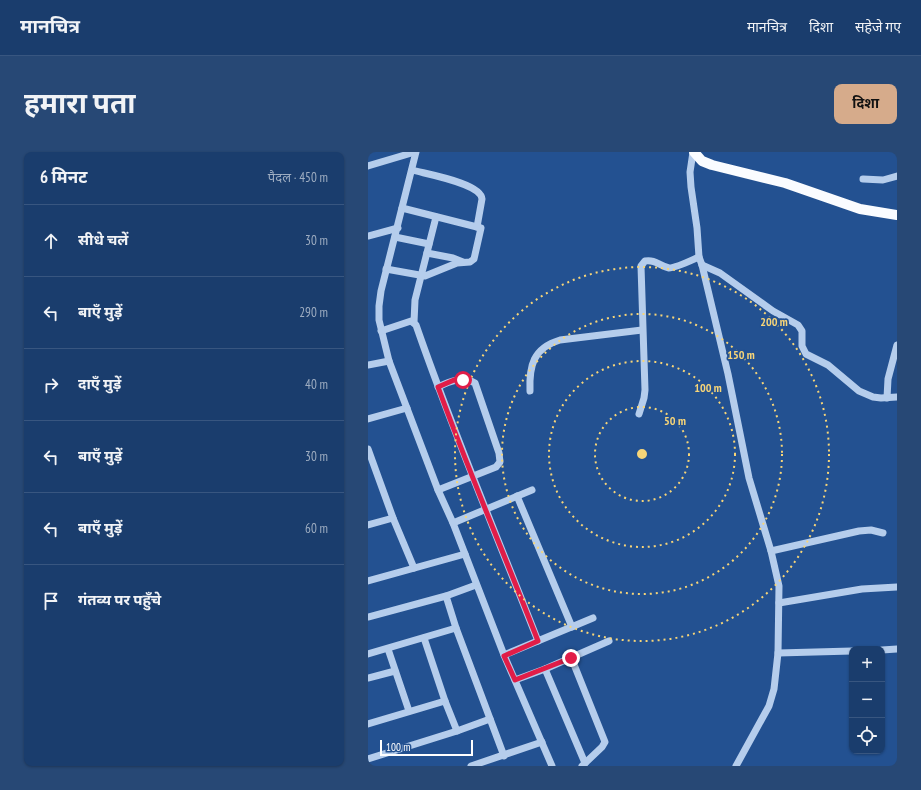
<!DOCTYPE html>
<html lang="hi">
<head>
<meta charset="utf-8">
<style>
	:root { --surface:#1a3d6d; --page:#274875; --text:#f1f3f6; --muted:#9faec2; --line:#385680; --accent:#d6ab8b }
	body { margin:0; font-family:"PT Sans Narrow","Noto Sans Devanagari",sans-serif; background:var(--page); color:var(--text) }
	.controls { position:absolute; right:12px; bottom:12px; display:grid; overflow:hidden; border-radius:8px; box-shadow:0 1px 3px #0004 }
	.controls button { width:36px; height:36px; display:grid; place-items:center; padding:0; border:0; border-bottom:1px solid var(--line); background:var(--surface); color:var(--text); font:20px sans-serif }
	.scale { position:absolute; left:12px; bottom:10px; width:93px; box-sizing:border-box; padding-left:4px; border:2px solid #fff; border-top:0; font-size:11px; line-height:14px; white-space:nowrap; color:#fff; -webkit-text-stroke:3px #235191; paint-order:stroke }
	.stop { position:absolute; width:12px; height:12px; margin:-9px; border:3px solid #e11d48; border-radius:50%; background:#fff }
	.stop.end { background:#e11d48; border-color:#fff; box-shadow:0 1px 4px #0008 }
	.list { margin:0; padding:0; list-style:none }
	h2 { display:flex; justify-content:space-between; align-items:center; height:52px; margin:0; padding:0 16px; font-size:17px }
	h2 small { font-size:13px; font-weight:400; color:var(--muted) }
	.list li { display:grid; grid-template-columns:26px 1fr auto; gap:12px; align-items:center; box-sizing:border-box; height:72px; padding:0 16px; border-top:1px solid var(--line) }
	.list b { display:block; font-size:15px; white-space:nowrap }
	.list em { font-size:13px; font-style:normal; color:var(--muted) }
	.icon { flex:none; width:22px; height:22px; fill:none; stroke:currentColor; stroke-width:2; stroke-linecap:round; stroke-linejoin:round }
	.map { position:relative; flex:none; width:529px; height:614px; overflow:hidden; border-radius:8px }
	header { display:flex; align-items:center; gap:24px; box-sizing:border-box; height:56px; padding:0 20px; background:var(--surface); border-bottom:1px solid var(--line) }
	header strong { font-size:19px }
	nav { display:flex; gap:22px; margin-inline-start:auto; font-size:14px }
	.intro { display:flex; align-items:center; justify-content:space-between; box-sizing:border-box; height:96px; padding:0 24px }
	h1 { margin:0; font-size:28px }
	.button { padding:10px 18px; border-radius:8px; background:var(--accent); color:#111; font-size:14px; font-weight:700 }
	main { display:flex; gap:24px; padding:0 24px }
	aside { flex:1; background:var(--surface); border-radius:8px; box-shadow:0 1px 3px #0004 }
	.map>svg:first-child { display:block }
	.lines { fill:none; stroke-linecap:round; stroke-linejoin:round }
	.minor { stroke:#b5cdec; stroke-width:7 }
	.major { stroke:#fafcff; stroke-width:10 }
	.route { stroke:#e11d48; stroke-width:5 }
	.ring { fill:none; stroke:#f7d578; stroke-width:2; stroke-dasharray:2 4 }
	.centre { fill:#f7d578; stroke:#235191; stroke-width:2 }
	.ring-label { font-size:12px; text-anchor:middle; font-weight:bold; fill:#f7d578; stroke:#235191; stroke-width:3.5; stroke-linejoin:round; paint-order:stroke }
</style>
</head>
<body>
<header>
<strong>मानचित्र</strong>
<nav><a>मानचित्र</a><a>दिशा</a><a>सहेजे गए</a></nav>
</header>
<div class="intro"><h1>हमारा पता</h1><a class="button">दिशा</a></div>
<main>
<aside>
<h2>6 मिनट<small>पैदल · 450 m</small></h2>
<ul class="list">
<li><svg class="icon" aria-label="ahead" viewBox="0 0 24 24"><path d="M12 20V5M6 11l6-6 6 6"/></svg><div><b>सीधे चलें</b></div><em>30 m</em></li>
<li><svg class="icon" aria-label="left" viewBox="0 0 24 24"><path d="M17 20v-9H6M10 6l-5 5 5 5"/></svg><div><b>बाएँ मुड़ें</b></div><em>290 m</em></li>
<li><svg class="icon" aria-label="right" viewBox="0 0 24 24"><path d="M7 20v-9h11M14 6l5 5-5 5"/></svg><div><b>दाएँ मुड़ें</b></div><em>40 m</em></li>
<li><svg class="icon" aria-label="left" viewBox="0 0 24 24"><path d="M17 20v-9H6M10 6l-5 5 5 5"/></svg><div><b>बाएँ मुड़ें</b></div><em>30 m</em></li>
<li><svg class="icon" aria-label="left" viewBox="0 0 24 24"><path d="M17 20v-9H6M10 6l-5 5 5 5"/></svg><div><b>बाएँ मुड़ें</b></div><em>60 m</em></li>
<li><svg class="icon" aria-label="arrive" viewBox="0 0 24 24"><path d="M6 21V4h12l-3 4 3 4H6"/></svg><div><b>गंतव्य पर पहुँचे</b></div></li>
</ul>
</aside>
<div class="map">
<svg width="529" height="614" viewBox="0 0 529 614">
	<rect width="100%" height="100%" fill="#235191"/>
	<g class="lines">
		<!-- minor -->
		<g class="minor">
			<path d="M48,0l-35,139 -2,15v14l10,41 49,129 15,33 51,132 48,111"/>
			<path d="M325,0l-3,20 1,15 6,41 2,29 3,8 26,109 21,104 22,73 8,35 -1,67 -4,36 -5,17 -33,60"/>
			<path d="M0,14l47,-14"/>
			<path d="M44,18c14,4 69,13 70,29l-5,28"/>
			<path d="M495,27l20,1 14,-4"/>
			<path d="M0,84l30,-8"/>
			<path d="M27,85l34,7"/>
			<path d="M59,101l26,5 10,4"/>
			<path d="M334,113l18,8 53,38 25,14 4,6v15l4,8 22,11 31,26 14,6 8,1 16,-1"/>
			<path d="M18,117l39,7 32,-13 13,-1 4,-3 7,-31 -79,-20"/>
			<path d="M46,170l1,-22 21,-83"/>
			<path d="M13,179l30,-10 5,4c37,107 81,211 122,316"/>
			<path d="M0,213l21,-4"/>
			<path d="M162,239c-1,-25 3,-43 30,-51l82,-10"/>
			<path d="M519,246l1,-19 9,-34"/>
			<path d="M271,262l5,-16 1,-8 -4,-124 4,-5c10,-2 15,5 24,7 7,0 23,-8 30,-11"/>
			<path d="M0,267l39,-11"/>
			<path d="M0,297l25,69 21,50"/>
			<path d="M70,338l58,-23 4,-5 -1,-9 -24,-70c-12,-7 -25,-2 -37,4"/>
			<path d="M149,344l55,131"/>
			<path d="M85,371l79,-33"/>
			<path d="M0,373l25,-7"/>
			<path d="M403,399l88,-20 12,-1 12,3"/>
			<path d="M0,429l97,-27"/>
			<path d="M78,444l10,32 48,128"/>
			<path d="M411,451l83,-14 35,-2"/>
			<path d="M0,465l78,-21 30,-11"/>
			<path d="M56,486l21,63 12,30"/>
			<path d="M20,497l21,62"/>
			<path d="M514,498l15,-1"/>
			<path d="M410,501l74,-2"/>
			<path d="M0,502l88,-26"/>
			<path d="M136,503l89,-37"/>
			<path d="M203,505l34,85 -3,5 -20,19"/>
			<path d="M177,517l40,94"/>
			<path d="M0,526l27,-7"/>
			<path d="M147,528l30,-11 64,-28"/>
			<path d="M0,572l77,-23"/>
			<path d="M0,607l89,-28 33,-12"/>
			<path d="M103,614l71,-24"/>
		</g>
		<!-- major -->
		<path class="major" d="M326,0l8,9 10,4 73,18 75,26 37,6"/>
	</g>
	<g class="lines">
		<!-- route -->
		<path class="route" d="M95,228h-9l-16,7c31,85 67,169 100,254l-34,15 11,24 56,-22"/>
	</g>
	<!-- distance rings -->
	<g class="ring">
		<circle cx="274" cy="302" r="47"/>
		<circle cx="274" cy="302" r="93"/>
		<circle cx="274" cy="302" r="140"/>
		<circle cx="274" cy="302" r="187"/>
	</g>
	<circle cx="274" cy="302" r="6" class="centre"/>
	<g class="ring-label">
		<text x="406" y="174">200 m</text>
		<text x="373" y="207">150 m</text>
		<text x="340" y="240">100 m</text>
		<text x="307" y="273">50 m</text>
	</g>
</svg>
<div class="controls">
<button>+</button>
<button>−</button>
<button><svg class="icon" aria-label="locate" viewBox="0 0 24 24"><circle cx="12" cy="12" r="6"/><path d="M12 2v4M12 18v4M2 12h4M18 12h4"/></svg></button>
</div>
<div class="scale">100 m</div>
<div class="stop" style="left:95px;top:228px"></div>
<div class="stop end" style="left:203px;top:506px"></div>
</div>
</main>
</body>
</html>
